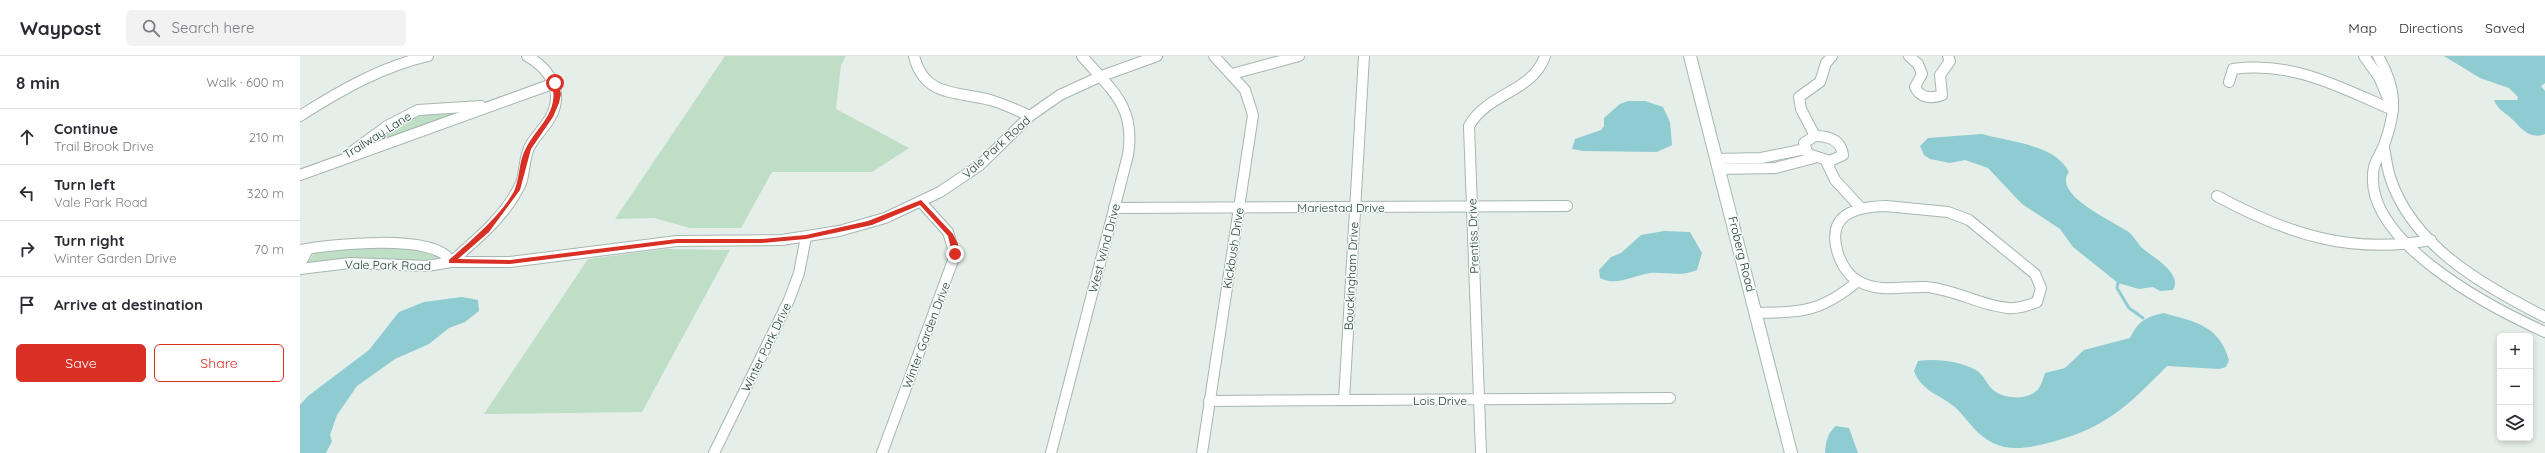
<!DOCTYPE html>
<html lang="en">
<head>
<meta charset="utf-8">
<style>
	:root { --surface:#fff; --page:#f2f2f3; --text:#2b2b33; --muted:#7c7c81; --line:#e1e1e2; --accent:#d93025 }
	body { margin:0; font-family:Quicksand,sans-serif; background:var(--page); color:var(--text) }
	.controls { position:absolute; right:12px; bottom:12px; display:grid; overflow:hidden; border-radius:6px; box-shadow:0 2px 6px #0003 }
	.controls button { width:36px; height:36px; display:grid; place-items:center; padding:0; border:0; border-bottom:1px solid var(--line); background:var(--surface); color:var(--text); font:20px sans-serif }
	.stop { position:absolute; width:12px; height:12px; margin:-9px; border:3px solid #d93025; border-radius:50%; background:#fff }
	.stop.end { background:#d93025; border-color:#fff; box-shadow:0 1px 4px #0008 }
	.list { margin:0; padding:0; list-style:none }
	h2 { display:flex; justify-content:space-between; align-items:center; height:52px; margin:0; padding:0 16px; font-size:17px }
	h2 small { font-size:13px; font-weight:400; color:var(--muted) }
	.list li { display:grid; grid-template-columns:26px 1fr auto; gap:12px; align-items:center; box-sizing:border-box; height:56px; padding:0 16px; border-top:1px solid var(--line) }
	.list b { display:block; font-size:15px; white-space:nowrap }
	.list p { margin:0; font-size:13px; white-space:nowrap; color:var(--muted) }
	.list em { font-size:13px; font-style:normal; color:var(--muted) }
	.actions { display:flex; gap:8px; padding:12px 16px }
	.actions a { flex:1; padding:9px 0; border:1px solid var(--accent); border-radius:6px; text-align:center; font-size:14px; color:var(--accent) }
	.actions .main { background:var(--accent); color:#fff }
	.icon { flex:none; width:22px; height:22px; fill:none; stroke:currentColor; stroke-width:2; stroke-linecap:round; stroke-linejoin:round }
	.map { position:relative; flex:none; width:2245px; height:397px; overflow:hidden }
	header { display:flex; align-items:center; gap:24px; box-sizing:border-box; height:56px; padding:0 20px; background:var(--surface); border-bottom:1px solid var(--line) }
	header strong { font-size:19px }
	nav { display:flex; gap:22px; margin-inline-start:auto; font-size:14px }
	.search { width:280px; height:36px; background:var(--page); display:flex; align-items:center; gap:10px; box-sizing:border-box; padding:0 14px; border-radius:6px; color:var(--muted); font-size:15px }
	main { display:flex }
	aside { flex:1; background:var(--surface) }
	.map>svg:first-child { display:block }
	.green { fill:#bedec5 }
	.water { fill:#8eccd2 }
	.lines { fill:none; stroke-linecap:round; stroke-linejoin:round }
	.stream { stroke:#8eccd2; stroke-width:3 }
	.street-casing { stroke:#a7b6b0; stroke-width:12 }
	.secondary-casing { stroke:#a3bab0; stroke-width:14 }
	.street { stroke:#fff; stroke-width:10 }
	.secondary { stroke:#fff; stroke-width:12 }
	.route { fill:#d93025 }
	.labels { text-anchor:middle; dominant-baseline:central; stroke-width:3; stroke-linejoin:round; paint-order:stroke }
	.street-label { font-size:12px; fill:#244036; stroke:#f6faf8 }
</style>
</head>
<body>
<header>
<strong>Waypost</strong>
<div class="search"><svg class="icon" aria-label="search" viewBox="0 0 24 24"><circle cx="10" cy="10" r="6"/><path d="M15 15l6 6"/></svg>Search here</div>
<nav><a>Map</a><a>Directions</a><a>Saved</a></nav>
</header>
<main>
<aside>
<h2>8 min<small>Walk · 600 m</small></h2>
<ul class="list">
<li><svg class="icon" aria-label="ahead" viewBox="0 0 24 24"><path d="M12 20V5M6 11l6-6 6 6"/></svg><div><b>Continue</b><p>Trail Brook Drive</p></div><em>210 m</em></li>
<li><svg class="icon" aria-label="left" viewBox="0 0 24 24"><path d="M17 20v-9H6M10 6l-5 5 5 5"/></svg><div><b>Turn left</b><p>Vale Park Road</p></div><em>320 m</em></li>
<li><svg class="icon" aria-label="right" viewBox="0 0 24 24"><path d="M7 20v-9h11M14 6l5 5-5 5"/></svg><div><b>Turn right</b><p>Winter Garden Drive</p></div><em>70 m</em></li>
<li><svg class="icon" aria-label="arrive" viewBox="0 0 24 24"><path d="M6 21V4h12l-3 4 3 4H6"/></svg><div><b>Arrive at destination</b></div></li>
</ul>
<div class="actions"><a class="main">Save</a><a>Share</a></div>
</aside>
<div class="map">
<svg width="2245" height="397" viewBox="0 0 2245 397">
	<rect width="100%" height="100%" fill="#e5eee9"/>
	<!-- green -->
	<g class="green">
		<path d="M425,0h121l-5,9 -5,44 73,39 -37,24h-100l-31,56h-51l-36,-10 -39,1z"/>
		<path d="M165,55l-90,35 -8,-2 45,-30z"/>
		<path d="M69,187l52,7 21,7 -3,5 -131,1 7,-12z"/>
		<path d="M365,193l65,1 -88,162 -158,2 104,-155z"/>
	</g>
	<!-- water -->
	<g class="water">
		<path d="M2144,0h101v27l-4,3 4,5v43c-15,6 -23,-5 -32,-14 -7,-7 -15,-10 -19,-20h23l1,-3 -9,-9 -29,-10z"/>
		<path d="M1328,45h17l18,6 7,15 2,23 -15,7 -74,-1 -11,-2 3,-10 26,-9 3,-4v-8l16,-14z"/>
		<path d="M1682,78c27,8 73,10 87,38 -18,23 47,50 61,61 4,4 7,9 11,14 10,9 28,18 33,31 2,5 1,8 -1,12l-13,1 -7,-4 -14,2 -21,-6 -45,-36 -13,-18 -38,-25 -34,-36 -23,-8 -15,3 -20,-4 -6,-4 -4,-9 8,-8z"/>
		<path d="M1364,175l26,1 12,21 -5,17c-15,7 -31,2 -46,3 -18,2 -34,14 -51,5l-1,-8 12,-13 10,-4 20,-18z"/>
		<path d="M162,241l16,3 1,11 -14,11 -16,6 -20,16 -34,15 -38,27 -20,29 -7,20 2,6 -6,12h-26v-48l8,-9 61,-46 30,-38 25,-10z"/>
		<path d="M1864,257c31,9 55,12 65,47l-3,7 -7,2 -52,-3c-41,42 -64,64 -123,78 -17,4 -35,7 -51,-1 -15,-7 -24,-21 -35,-33 -15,-15 -36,-17 -44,-39l4,-10c18,-3 42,0 58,9 8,5 10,13 16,19 9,9 32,12 43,3 6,-4 8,-13 10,-19l20,-5 19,-18 46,-12c9,-18 16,-21 34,-25z"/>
		<path d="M1536,370l13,2 9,25h-33c1,-11 2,-20 11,-27z"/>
	</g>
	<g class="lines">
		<!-- stream -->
		<path class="stream" d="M1818,227l-1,5 12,20 14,10"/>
		<defs>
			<g id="street">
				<path d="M614,0c10,41 42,35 76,44 14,4 27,10 40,16"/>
				<path d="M1609,0l9,8 4,10 -7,13c5,11 16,12 27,8l-2,-20 10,-14 -2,-5"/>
				<path d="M2064,0l15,21 13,31"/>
				<path d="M2078,0c19,33 19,54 6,89 -3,8 -8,14 -10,22 -15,73 118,141 171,165"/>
				<path d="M932,18l67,-18"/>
				<path d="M1929,26l4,-13c61,-8 106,18 160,41"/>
				<path d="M0,60c41,-26 81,-49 128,-60"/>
				<path d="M1515,80c14,0 26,4 28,19l-13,6 -22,-7 -4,-11z"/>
				<path d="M1515,80l-14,-27 -2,-12 21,-15 6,-19 6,-7"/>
				<path d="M2084,91c2,10 3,21 6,30 22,69 94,109 155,140"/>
				<path d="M50,97l37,-27 31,-16 63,-4"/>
				<path d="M1417,103l44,-1 44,-9"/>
				<path d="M1526,105l9,19 26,28"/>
				<path d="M1420,113l55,-1 39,-10"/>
				<path d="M0,119l255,-92"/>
				<path d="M1917,140c70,38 134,59 214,44"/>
				<path d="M1586,150l62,6 21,8 66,54 6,14 -4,14c-10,4 -19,7 -29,6 -29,-3 -54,-19 -82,-21 -22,-1 -45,6 -66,-5 -11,-5 -18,-17 -22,-28 -12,-39 15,-47 48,-48z"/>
				<path d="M814,152l453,-2"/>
				<path d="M0,194c28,-5 137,-18 151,12"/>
				<path d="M151,206c26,-23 55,-46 70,-79 4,-11 3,-24 8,-35 5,-11 15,-19 21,-30 15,-26 0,-49 -23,-62"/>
				<path d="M0,209l8,-16"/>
				<path d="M0,213l50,-6 77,3 24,-4h59l167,-21 105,-1 57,-9 46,-13 55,-26 40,-27 50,-49 30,-21 39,-18 58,-21"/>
				<path d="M1457,257c46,-1 64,-1 101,-32"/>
				<path d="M1044,344l20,-344"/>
				<path d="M909,345l461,-3"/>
				<path d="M414,397l75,-153 10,-27 7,-36"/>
				<path d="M582,397l73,-198 -7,-23 -27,-30"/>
				<path d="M751,397l77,-298c8,-49 -17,-65 -46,-99"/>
				<path d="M902,397l51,-338 -8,-25 -31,-34"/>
				<path d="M1181,397l-12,-327c19,-34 63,-33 76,-70"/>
			</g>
			<path id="secondary" d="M1390,0l101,397"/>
		</defs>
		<!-- street casing -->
		<use href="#street" class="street-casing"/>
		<!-- secondary casing -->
		<use href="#secondary" class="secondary-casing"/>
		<!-- street -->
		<use href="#street" class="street"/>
		<!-- secondary -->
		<use href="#secondary" class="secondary"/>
	</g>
	<!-- route -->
	<path class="route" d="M255,25l3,2 3,11 -2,9 -6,14 -22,32 -11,41 -31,42 -31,27 52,1 167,-21h84l45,-4 62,-14 53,-21 32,34 5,10v10l-5,2 -5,-20 -28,-31 -48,20 -66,14 -45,4h-84l-167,21 -61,-1v-3c19,-17 55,-47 66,-71 5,-13 4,-29 11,-41 13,-24 33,-35 26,-65z"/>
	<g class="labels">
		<!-- street labels -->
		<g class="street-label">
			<text transform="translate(77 79) rotate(-32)">Trailway Lane</text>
			<text transform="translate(696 91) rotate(-42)">Vale Park Road</text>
			<text x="1041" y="151">Mariestad Drive</text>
			<text transform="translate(1173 180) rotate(-92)">Prentiss Drive</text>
			<text transform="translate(804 192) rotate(-75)">West Wind Drive</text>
			<text transform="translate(933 192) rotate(-81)">Kickbush Drive</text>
			<text transform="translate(1442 198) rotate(76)">Froberg Road</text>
			<text transform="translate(88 209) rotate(1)">Vale Park Road</text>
			<text transform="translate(1051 220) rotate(-87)">Bouckingham Drive</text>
			<text transform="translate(626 279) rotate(-69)">Winter Garden Drive</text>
			<text transform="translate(466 291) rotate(-64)">Winter Park Drive</text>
			<text x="1140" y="344">Lois Drive</text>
		</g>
	</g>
</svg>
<div class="controls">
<button>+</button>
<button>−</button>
<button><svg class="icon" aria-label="layers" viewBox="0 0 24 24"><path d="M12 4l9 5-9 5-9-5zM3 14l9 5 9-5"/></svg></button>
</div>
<div class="stop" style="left:255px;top:27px"></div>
<div class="stop end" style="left:655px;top:198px"></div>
</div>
</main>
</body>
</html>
